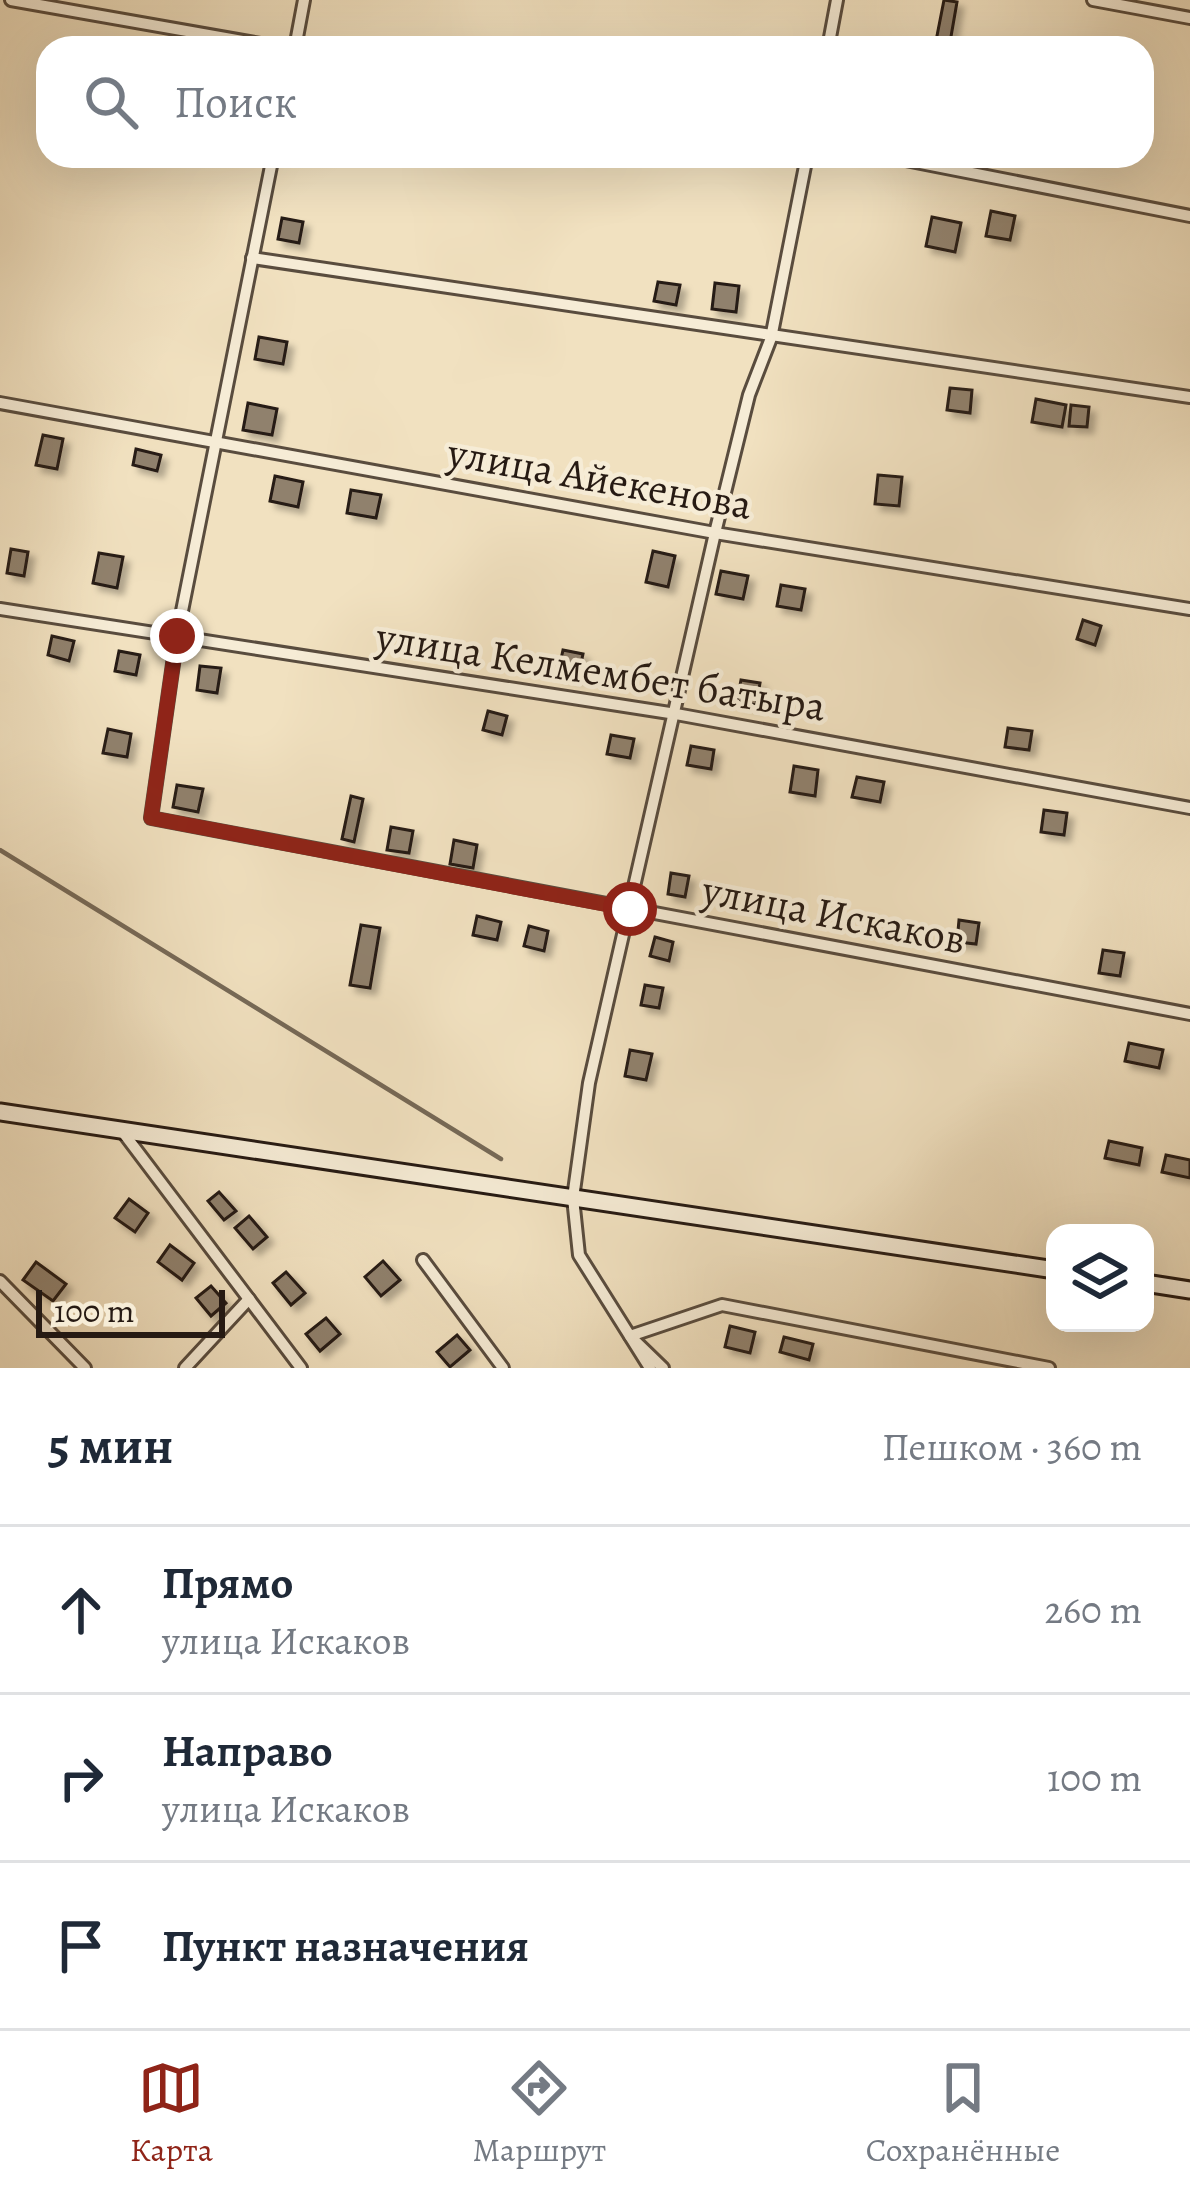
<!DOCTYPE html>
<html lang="ru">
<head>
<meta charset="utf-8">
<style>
	:root { --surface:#fff; --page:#f2f2f3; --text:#1f2937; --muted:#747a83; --line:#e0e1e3; --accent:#8f2418 }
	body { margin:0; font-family:Alegreya,serif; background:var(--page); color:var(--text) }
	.controls { position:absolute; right:36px; bottom:36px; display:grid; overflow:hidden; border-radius:24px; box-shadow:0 12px 48px #0002 }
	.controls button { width:108px; height:108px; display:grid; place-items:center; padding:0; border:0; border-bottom:3px solid var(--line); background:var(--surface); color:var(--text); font:60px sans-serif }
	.scale { position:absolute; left:36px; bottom:30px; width:189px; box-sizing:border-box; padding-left:12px; border:6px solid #261a13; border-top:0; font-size:33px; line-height:42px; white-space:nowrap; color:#261a13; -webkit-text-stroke:9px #f6ecd6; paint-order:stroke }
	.stop { position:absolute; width:36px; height:36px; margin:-27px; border:9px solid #8f2418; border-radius:50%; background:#fff }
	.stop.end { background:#8f2418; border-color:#fff; box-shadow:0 3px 12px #0008 }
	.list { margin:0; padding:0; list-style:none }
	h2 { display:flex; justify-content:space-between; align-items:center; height:156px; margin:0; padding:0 48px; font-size:51px }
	h2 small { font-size:39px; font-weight:400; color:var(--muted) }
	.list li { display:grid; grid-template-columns:78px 1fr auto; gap:36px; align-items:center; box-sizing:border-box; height:168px; padding:0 48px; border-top:3px solid var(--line) }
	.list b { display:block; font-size:45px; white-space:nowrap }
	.list p { margin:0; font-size:39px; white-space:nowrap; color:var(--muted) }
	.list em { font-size:39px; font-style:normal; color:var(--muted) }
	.icon { flex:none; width:66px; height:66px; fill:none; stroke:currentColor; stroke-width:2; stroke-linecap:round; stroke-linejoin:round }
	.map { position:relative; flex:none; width:1190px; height:1368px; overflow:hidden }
	.search { position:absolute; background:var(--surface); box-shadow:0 12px 48px #0002; left:36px; right:36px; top:36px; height:132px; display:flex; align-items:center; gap:30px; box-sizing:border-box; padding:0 42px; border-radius:36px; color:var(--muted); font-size:45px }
	.sheet { height:660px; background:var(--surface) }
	nav { display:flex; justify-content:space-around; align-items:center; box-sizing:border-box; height:168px; border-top:3px solid var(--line); background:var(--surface); font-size:33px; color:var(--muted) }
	nav a { display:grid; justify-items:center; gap:6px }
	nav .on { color:var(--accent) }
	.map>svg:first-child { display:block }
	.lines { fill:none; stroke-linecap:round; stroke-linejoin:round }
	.stream { stroke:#766957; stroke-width:4.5 }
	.building { fill:#90816d; stroke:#261a13; stroke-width:3; filter:url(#shadow) }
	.minor-casing { stroke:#594c3e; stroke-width:16 }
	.secondary-casing { stroke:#261a13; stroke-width:21 }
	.minor { stroke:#f6ecd6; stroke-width:10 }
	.secondary { stroke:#f6ecd6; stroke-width:15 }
	.route { stroke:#8f2418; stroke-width:15 }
	.labels { text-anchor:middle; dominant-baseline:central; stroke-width:9; stroke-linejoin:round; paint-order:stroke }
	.street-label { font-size:42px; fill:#261a13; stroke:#f6ecd6 }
</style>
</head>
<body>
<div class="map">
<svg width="1190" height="1368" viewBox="0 0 1190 1368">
	<defs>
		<filter id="shadow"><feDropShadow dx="6" dy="6" stdDeviation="3" flood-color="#0004"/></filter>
	</defs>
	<rect width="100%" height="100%" fill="#f1e1c0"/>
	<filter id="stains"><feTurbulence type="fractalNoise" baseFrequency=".00167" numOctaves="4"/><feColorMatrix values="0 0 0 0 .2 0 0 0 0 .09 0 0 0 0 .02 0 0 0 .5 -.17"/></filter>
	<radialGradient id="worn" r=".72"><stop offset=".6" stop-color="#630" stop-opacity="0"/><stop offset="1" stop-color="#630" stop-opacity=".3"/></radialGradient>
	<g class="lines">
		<!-- stream -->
		<path class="stream" d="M0,850l501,309"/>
	</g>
	<!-- building -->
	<g class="building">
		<path d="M944,0l13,2 -8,46 -14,-2z"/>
		<path d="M991,211l24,5 -5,24 -24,-4z"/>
		<path d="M932,217l29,6 -6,29 -29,-6z"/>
		<path d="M282,218l21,4 -4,21 -21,-4z"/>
		<path d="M658,282l22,3 -4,20 -22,-4z"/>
		<path d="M715,283l24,3 -3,26 -24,-3z"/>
		<path d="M259,337l28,5 -4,22 -28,-5z"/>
		<path d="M950,388l22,2 -2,23 -23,-3z"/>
		<path d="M1036,399l30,6 -4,22 -30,-5z"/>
		<path d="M248,403l29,6 -5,26 -29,-5z"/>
		<path d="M1071,405l18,2 -2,20 -18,-1z"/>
		<path d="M43,435l20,4 -6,30 -21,-4z"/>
		<path d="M136,449l25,6 -4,16 -24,-6z"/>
		<path d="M878,475l24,2 -3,29 -24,-2z"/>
		<path d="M275,476l28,6 -5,25 -28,-6z"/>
		<path d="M351,490l30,5 -5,23 -29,-5z"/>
		<path d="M11,549l17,3 -4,24 -17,-3z"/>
		<path d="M653,551l22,5 -7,31 -22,-5z"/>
		<path d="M99,553l24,4 -6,31 -24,-5z"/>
		<path d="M721,571l27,5 -5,23 -27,-5z"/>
		<path d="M781,585l24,4 -4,21 -24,-4z"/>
		<path d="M1083,620l18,6 -6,19 -18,-6z"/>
		<path d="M52,636l22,5 -5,20 -21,-6z"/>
		<path d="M563,650l20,4 -5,23 -20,-4z"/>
		<path d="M119,651l21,4 -4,20 -21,-4z"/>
		<path d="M200,666l21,2 -4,25 -20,-3z"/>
		<path d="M741,680l19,3 -4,22 -19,-4z"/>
		<path d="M488,711l19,5 -5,19 -19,-5z"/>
		<path d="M1008,728l24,3 -3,19 -24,-3z"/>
		<path d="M108,729l23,5 -4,23 -24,-4z"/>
		<path d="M611,735l23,4 -4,19 -23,-4z"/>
		<path d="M691,746l23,4 -3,19 -24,-4z"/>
		<path d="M794,766l24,4 -3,26 -25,-4z"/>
		<path d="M857,777l27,5 -4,20 -28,-5z"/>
		<path d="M177,785l26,4 -5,23 -25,-5z"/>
		<path d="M351,796l12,3 -9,43 -12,-3z"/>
		<path d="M1044,810l23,3 -3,22 -23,-3z"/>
		<path d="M391,827l22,4 -4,22 -22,-3z"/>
		<path d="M454,840l23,5 -4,23 -23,-4z"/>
		<path d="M671,873l18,3 -4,21 -17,-3z"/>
		<path d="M477,916l24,6 -4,18 -24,-5z"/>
		<path d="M959,920l20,3 -3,21 -19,-2z"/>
		<path d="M361,925l19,3 -10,60 -20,-3z"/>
		<path d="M529,926l19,5 -4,20 -20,-5z"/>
		<path d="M655,937l18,5 -4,19 -19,-5z"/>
		<path d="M1103,950l21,3 -4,23 -21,-3z"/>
		<path d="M645,985l18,3 -4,20 -18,-3z"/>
		<path d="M1129,1043l34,7 -4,18 -34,-7z"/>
		<path d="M630,1050l22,4 -6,26 -21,-4z"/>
		<path d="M1109,1141l33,7 -3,17 -34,-7z"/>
		<path d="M1166,1155l24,5v18l-28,-6z"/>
		<path d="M219,1192l17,19 -12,9 -16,-19z"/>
		<path d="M129,1199l19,14 -13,19 -20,-14z"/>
		<path d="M249,1216l18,21 -14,12 -18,-21z"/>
		<path d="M170,1245l24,18 -12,17 -24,-18z"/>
		<path d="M383,1261l17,19 -19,16 -16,-19z"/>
		<path d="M36,1262l30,22 -13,17 -30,-21z"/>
		<path d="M286,1272l19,21 -14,12 -18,-22z"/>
		<path d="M211,1286l15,17 -15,13 -15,-18z"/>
		<path d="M326,1318l14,16 -20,17 -14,-17z"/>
		<path d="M730,1326l25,6 -5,21 -25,-6z"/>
		<path d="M457,1335l13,15 -20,17 -13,-15z"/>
		<path d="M784,1337l29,7 -4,16 -29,-8z"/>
	</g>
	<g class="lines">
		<defs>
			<g id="minor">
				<path d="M11,0l272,48"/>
				<path d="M1093,0l97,18"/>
				<path d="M295,48l9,-48"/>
				<path d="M828,48l9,-48"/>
				<path d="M273,156l-96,480 -26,182 1039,196"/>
				<path d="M885,156l305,60"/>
				<path d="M252,258l938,139"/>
				<path d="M0,403l715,130 475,76"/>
				<path d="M0,609l676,105 514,94"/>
				<path d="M122,1131l179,237"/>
				<path d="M423,1260l80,108"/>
				<path d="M0,1281l85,87"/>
				<path d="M185,1368l64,-69"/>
				<path d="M650,1368l-71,-113 -6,-57 16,-115 126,-550 34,-138 22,-57 36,-182"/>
				<path d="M663,1368l-33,-32 92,-31 327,63"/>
			</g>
			<g id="secondary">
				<path d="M0,1112l1055,158"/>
				<path d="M1145,1283l45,7"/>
			</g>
		</defs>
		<!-- minor casing -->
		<use href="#minor" class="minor-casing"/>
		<!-- secondary casing -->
		<use href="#secondary" class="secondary-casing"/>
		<!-- minor -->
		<use href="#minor" class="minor"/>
		<!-- secondary -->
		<use href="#secondary" class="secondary"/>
	</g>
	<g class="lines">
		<!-- route -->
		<path class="route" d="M177,636l-26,182 479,91"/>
	</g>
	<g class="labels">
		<!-- street labels -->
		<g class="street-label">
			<text transform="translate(600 478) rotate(10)">улица Айекенова</text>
			<text transform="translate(601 671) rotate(9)">улица Келмембет батыра</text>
			<text transform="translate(834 914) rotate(11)">улица Искаков</text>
		</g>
	</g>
	<rect width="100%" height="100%" filter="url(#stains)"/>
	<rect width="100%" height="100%" fill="url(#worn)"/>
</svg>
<div class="controls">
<button><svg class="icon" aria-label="layers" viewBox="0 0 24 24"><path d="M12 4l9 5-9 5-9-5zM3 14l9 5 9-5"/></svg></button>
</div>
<div class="scale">100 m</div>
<div class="stop" style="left:630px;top:909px"></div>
<div class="stop end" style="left:177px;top:636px"></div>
<div class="search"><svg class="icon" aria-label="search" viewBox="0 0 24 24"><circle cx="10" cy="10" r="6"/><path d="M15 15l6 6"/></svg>Поиск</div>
</div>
<section class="sheet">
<h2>5 мин<small>Пешком · 360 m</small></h2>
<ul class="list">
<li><svg class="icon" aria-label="ahead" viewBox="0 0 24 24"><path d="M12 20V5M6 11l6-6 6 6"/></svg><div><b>Прямо</b><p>улица Искаков</p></div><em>260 m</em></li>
<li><svg class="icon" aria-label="right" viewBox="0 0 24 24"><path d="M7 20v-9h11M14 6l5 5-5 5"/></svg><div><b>Направо</b><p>улица Искаков</p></div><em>100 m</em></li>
<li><svg class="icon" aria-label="arrive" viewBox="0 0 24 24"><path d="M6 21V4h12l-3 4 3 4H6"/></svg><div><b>Пункт назначения</b></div></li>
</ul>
</section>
<nav>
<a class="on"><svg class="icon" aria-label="map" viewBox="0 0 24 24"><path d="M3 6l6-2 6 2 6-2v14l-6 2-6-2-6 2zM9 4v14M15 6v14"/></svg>Карта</a>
<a><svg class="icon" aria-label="directions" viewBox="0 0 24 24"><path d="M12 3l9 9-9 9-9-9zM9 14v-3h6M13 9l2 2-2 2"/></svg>Маршрут</a>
<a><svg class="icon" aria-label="saved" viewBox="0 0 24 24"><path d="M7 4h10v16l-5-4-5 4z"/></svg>Сохранённые</a>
</nav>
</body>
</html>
